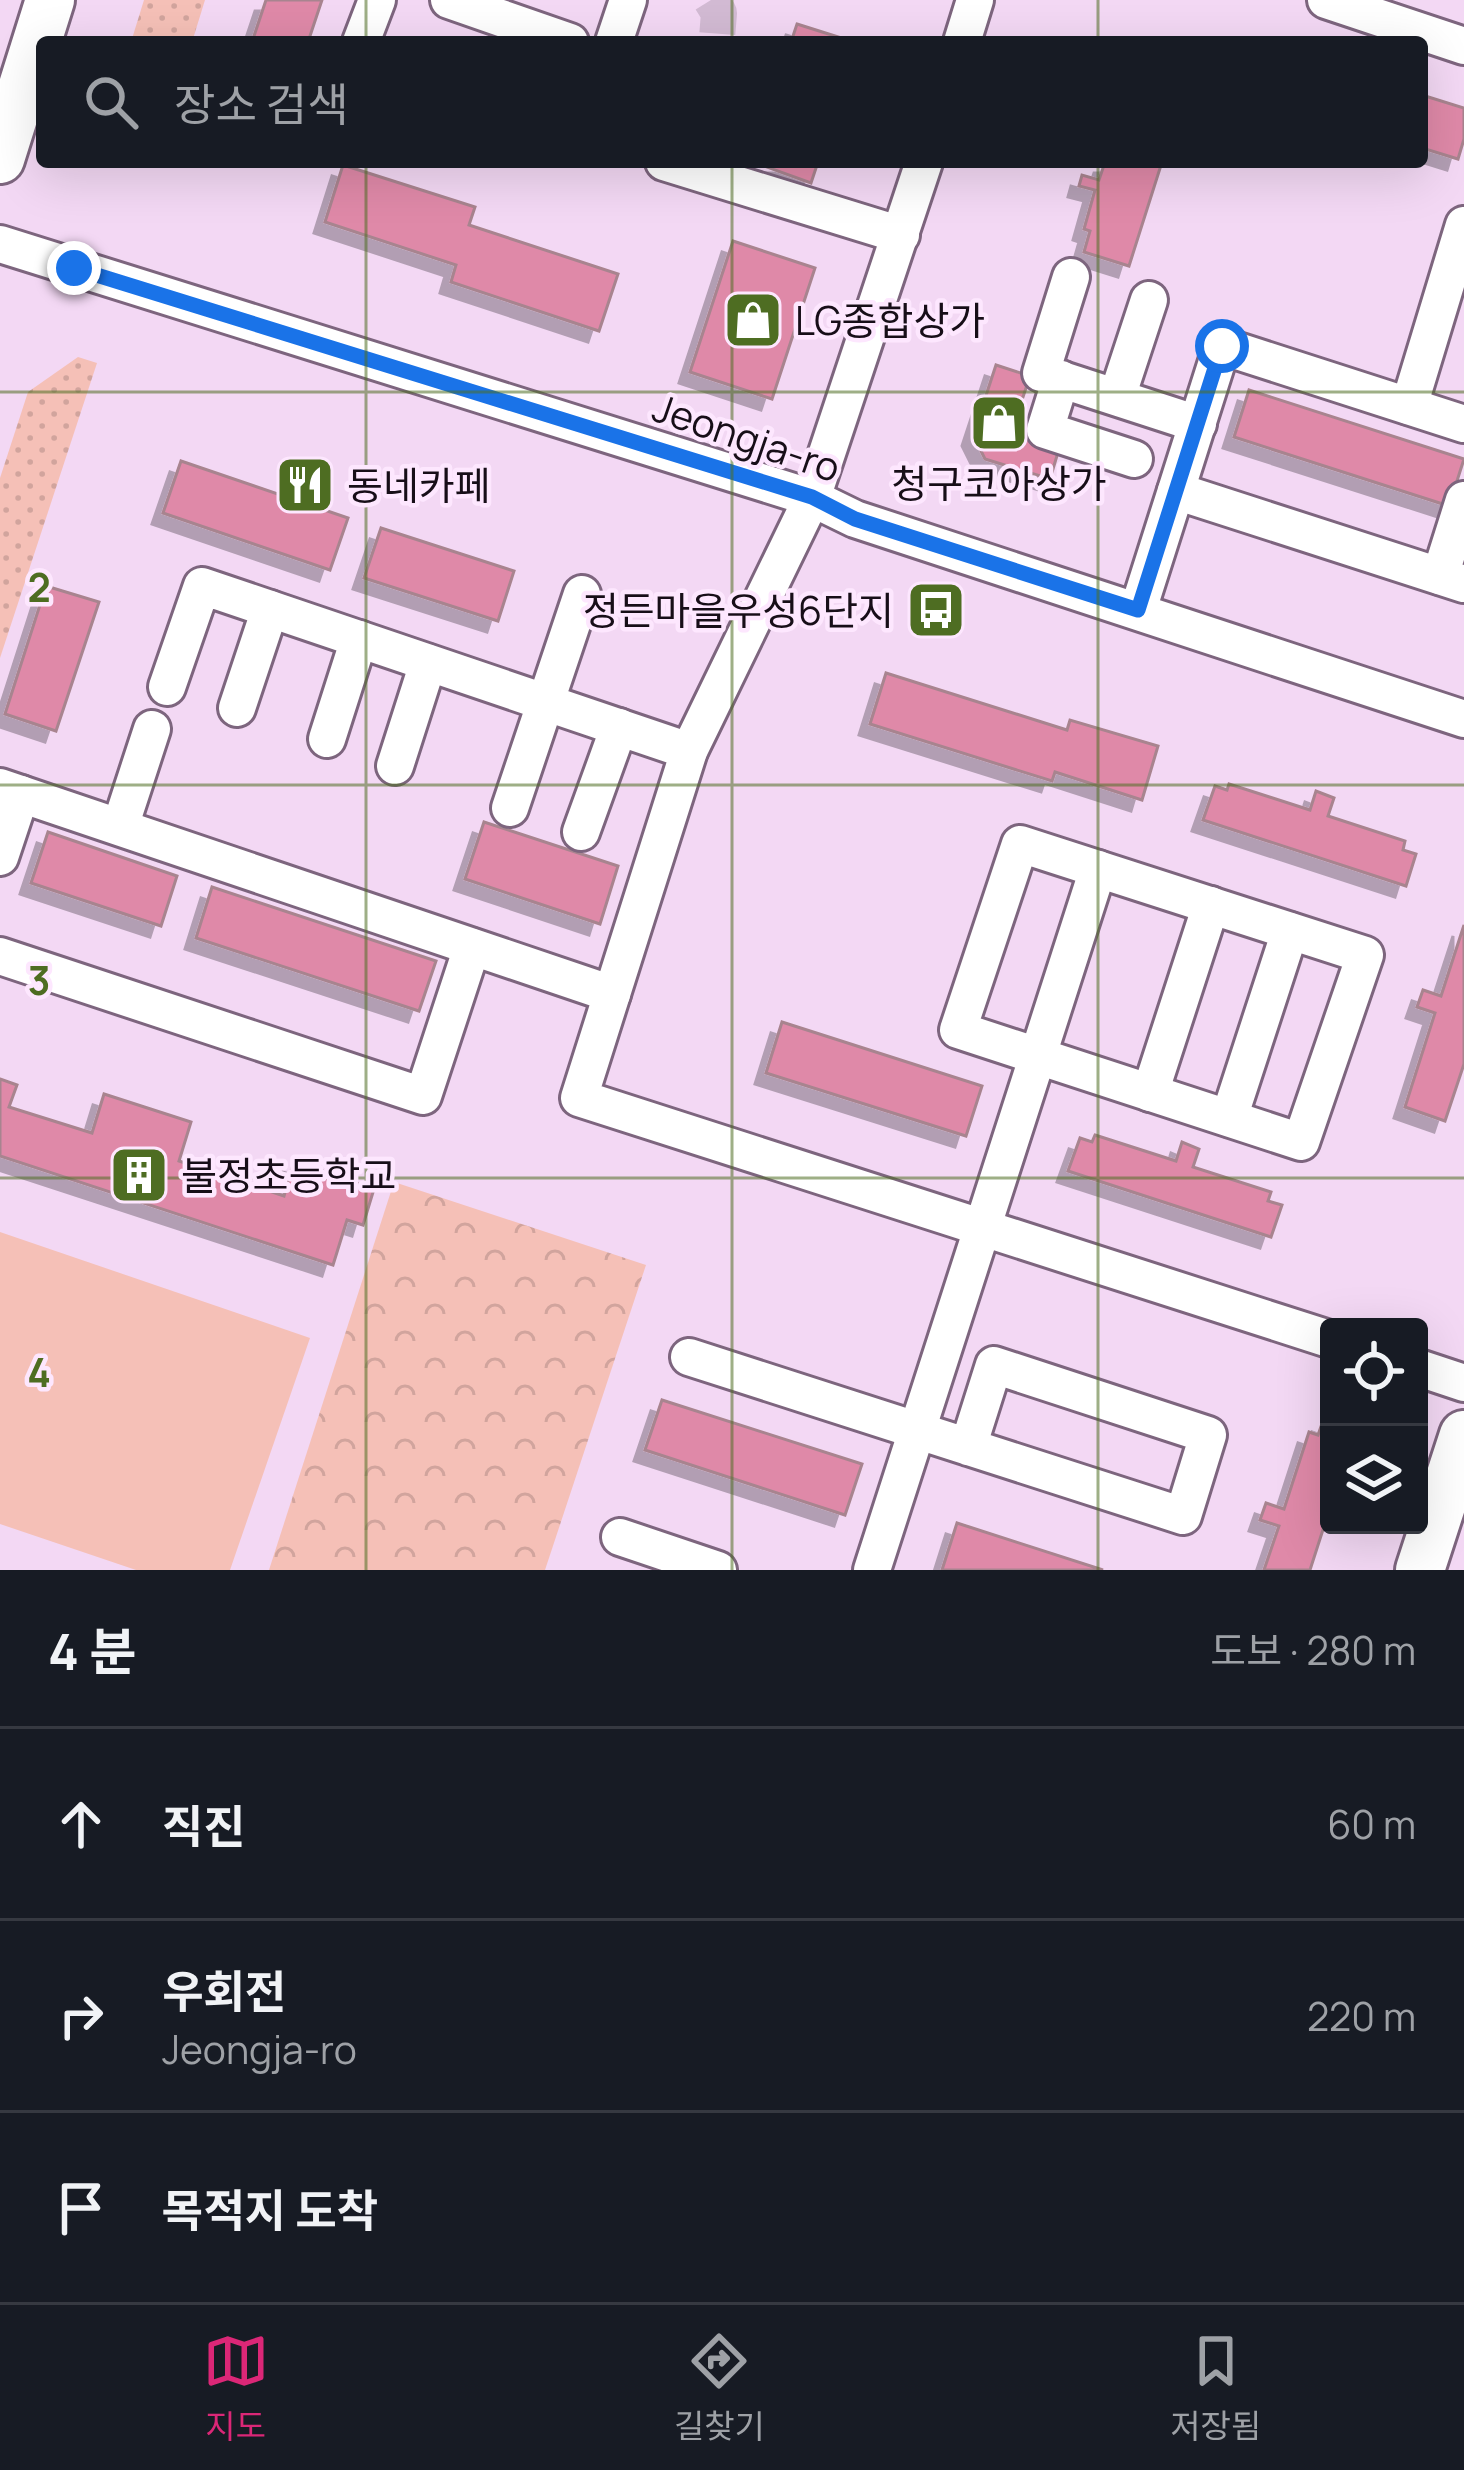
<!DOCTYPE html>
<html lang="ko">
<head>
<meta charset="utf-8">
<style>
	:root { --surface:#171b24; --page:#20242c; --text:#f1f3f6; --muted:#9ea1a6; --line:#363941; --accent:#db2777 }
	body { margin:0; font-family:Manrope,"Noto Sans KR",sans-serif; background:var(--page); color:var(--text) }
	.controls { position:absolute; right:36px; bottom:36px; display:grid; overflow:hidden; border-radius:12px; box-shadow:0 12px 48px #0002 }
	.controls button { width:108px; height:108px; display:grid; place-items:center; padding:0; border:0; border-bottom:3px solid var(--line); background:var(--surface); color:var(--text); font:60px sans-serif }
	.stop { position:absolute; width:36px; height:36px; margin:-27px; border:9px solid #1a73e8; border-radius:50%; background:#fff }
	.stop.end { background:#1a73e8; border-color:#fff; box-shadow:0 3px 12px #0008 }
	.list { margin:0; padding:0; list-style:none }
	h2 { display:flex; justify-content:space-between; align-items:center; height:156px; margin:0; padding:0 48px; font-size:51px }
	h2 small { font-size:39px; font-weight:400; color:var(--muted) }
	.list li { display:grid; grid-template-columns:78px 1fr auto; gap:36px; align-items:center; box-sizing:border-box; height:192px; padding:0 48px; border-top:3px solid var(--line) }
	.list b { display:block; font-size:45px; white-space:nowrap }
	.list p { margin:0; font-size:39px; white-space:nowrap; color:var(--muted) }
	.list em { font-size:39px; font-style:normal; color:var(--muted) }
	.icon { flex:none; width:66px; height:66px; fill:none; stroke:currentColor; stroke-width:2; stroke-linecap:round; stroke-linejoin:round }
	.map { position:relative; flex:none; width:1464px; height:1570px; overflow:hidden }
	.search { position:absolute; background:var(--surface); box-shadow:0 12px 48px #0002; left:36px; right:36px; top:36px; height:132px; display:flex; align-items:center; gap:30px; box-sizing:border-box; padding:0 42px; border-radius:12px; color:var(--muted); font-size:45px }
	.sheet { height:732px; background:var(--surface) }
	nav { display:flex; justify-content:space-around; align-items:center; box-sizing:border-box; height:168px; border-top:3px solid var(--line); background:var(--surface); font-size:33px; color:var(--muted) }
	nav a { display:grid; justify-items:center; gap:6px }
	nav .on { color:var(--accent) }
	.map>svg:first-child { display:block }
	.grass { fill:url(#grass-dots) }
	.park { fill:url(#park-crowns) }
	.garden { fill:#f5c0b7 }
	.building { fill:#df89a8; stroke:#a8848f; stroke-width:3; filter:url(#shadow) }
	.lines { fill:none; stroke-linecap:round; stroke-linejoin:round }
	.minor-tunnel { stroke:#d2bad3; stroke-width:36; stroke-dasharray:36 18; stroke-linecap:butt }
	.minor-casing { stroke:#7d657e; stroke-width:42 }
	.major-casing { stroke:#7d657e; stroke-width:54 }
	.minor { stroke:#fff; stroke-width:36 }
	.major { stroke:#fff; stroke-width:48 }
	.route { stroke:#1a73e8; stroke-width:15 }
	.grid { fill:none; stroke:#4e6d22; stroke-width:3; stroke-opacity:0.55 }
	.labels { text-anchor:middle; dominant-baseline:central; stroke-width:9; stroke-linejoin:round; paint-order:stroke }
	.poi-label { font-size:39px; fill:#170e18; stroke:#fde7fe; text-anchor:start }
	.street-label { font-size:39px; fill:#170e18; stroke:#fde7fe }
	.grid-label { font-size:39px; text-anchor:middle; font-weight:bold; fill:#4e6d22; stroke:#fde7fe; stroke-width:9; stroke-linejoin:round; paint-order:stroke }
</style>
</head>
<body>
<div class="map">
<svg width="1464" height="1570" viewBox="0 0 1464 1570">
	<defs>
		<pattern id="grass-dots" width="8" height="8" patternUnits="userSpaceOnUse" patternTransform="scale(3)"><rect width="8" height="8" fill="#f5c0b7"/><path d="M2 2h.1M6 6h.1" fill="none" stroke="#d1a49d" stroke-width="1.8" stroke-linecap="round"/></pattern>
		<pattern id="park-crowns" width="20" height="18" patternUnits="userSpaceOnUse" patternTransform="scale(3)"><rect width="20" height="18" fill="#f5c0b7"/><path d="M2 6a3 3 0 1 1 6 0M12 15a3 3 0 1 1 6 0" fill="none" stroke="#d1a49d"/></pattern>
		<filter id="shadow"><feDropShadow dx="-11" dy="11" stdDeviation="0" flood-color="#0004"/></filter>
	</defs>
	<rect width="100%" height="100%" fill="#f3d8f4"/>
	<!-- grass -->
	<g class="grass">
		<path d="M144,0h61l-13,42h-61z"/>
		<path d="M78,357l19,6 -97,295v-180l28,-86z"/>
	</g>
	<!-- park -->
	<path class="park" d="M394,1182l252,83 -101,305h-276z"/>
	<!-- garden -->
	<path class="garden" d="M0,1232l310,106 -80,232h-94l-136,-46z"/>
	<!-- building -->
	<g class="building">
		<path d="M266,0h56l-14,42h-56z"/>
		<path d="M797,24l57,18h-63z"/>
		<path d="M1422,95l42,13v31l-6,20 -36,-11z"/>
		<path d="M753,162h65l-7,21z"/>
		<path d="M1105,162h57l-33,104 -45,-14 6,-21 -6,-2 11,-39 -16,-4 3,-11 17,5z"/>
		<path d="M343,165l132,42 -6,18 149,49 -19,57 -148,-49 5,-17 -131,-43z"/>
		<path d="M733,241l82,27 -43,131 -82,-27z"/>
		<path d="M996,365l34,11 -12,36 11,28 30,9 -9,30 -65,-20 -12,-24z"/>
		<path d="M1249,390l215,69 -15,47 -215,-69z"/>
		<path d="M181,461l167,57 -18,52 -167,-57z"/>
		<path d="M381,528l133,43 -16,50 -134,-43z"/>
		<path d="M46,586l53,16 -43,129 -51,-17z"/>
		<path d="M886,673l181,57 3,-10 88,26 -16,54 -87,-28 -3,9 -182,-57z"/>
		<path d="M1229,784l81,26 6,-19 18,7 -6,18 77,25 -2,9 13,4 -10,32 -203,-66 12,-34 12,4z"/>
		<path d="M484,822l134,44 -18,58 -135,-45z"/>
		<path d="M48,832l129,44 -16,50 -130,-43z"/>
		<path d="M212,887l224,74 -17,50 -223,-73z"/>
		<path d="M1464,925v139l-19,57 -40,-14 30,-94 -18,-6 6,-17 18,6z"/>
		<path d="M782,1022l200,64 -16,50 -200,-63z"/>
		<path d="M0,1079l17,6 -8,22 83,26 12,-39 87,28 -12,39 105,35 10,-35 80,28 -11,36 -16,-5 -14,45 -333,-109z"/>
		<path d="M1095,1135l81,26 6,-19 17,7 -6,18 78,25 -3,9 14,4 -11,32 -203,-66 12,-33 12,4z"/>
		<path d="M662,1400l200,64 -17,51 -200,-65z"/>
		<path d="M1323,1421l6,2v88l-19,59h-46l15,-44 -19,-6 6,-17 18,6 25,-77 9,3z"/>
		<path d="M957,1523l146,47h-161z"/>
	</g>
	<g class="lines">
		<!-- minor-tunnel -->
		<path class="minor-tunnel" d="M711,0l8,13 -2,25"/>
		<defs>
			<g id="minor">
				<path d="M449,0l121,42"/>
				<path d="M1326,0l138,46"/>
				<path d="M361,42l16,-42"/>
				<path d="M614,42l14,-42"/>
				<path d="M962,42l13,-42"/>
				<path d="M664,162l237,73"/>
				<path d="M924,162l-112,336 -123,253 -110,347 750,241"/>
				<path d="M0,244l812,254 43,21 609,200"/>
				<path d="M1071,277l-30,96 157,51"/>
				<path d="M1061,379l-16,51 89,29"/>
				<path d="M1117,397l32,-97"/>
				<path d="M1409,406l55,-181"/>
				<path d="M1176,491l288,93"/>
				<path d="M1440,576l24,-76"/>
				<path d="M1138,610l84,-264 242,78"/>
				<path d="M167,687l35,-101 487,165"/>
				<path d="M237,708l33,-99"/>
				<path d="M327,739l32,-100"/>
				<path d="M395,766l33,-103"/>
				<path d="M0,787l612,207"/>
				<path d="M510,808l72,-214"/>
				<path d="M120,827l32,-98"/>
				<path d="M581,832l38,-105"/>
				<path d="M1020,844l345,111 -64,187 -343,-112z"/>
				<path d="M0,857l21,-63"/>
				<path d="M0,956l423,140 49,-149"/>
				<path d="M1150,1093l61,-188"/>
				<path d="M1229,1118l61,-187"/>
				<path d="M689,1357l494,159 25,-81 -214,-70 -26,82"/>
				<path d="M1419,1368l45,15"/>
				<path d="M620,1537l98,33"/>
				<path d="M872,1570l226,-701"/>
			</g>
			<g id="major">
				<path d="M0,159l50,-159"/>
				<path d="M1420,1570l44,-135"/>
			</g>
		</defs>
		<!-- minor casing -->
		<use href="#minor" class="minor-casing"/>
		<!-- major casing -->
		<use href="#major" class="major-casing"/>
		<!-- minor -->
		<use href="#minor" class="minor"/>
		<!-- major -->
		<use href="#major" class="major"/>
	</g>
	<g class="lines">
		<!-- route -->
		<path class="route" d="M74,268l738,229 43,22 283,91 84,-264"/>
	</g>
	<!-- grid -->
	<path class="grid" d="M366,0v42M732,0v42M1098,0v42M366,162v1408M732,162v1408M1098,162v1408M0,392h1464M0,785h1464M0,1178h1464"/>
	<!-- icons -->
	<defs>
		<symbol id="shop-square" viewBox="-11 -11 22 22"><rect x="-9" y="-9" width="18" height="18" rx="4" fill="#4e6d22" stroke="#fde7fe"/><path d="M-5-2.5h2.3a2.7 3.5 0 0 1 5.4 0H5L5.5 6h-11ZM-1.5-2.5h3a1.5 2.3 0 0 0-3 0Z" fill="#fff"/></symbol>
		<symbol id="restaurant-square" viewBox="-11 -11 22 22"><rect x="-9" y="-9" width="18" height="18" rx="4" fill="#4e6d22" stroke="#fde7fe"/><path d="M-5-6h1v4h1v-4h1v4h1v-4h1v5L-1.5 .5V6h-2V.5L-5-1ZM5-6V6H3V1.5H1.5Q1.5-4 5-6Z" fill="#fff"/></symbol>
		<symbol id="bus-square" viewBox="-11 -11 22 22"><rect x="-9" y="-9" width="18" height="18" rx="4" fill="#4e6d22" stroke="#fde7fe"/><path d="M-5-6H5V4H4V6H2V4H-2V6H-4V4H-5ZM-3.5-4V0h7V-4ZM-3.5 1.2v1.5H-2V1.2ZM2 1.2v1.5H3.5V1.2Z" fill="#fff"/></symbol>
		<symbol id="building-square" viewBox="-11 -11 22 22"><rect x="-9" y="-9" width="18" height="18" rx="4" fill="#4e6d22" stroke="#fde7fe"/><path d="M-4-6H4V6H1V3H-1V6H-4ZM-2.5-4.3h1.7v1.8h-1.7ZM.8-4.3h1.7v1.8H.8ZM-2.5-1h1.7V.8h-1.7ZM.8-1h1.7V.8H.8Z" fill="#fff"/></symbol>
	</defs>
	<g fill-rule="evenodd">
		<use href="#shop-square" x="720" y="287" width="66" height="66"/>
		<use href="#shop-square" x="966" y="390" width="66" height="66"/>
		<use href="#restaurant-square" x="272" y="452" width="66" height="66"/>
		<use href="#bus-square" x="903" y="577" width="66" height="66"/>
		<use href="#building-square" x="106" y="1142" width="66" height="66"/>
	</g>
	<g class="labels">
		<!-- poi labels -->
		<g class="poi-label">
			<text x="795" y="320">LG종합상가</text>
			<text x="999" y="483" text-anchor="middle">청구코아상가</text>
			<text x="347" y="485">동네카페</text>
			<text x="894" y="610" text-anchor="end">정든마을우성6단지</text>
			<text x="181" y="1175">불정초등학교</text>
		</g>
		<!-- street labels -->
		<g class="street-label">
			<text transform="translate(747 437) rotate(19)">Jeongja-ro</text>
		</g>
	</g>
	<g class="grid-label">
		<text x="39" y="602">2</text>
		<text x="39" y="995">3</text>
		<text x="39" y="1387">4</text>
	</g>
</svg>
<div class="controls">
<button><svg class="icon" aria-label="locate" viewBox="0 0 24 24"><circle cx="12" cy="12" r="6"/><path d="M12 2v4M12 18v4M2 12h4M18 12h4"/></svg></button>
<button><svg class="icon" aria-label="layers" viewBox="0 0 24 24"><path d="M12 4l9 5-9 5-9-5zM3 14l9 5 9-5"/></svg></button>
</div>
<div class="stop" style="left:1222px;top:346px"></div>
<div class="stop end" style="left:74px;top:268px"></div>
<div class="search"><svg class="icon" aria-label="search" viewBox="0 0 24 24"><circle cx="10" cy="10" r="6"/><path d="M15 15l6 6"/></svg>장소 검색</div>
</div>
<section class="sheet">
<h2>4 분<small>도보 · 280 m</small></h2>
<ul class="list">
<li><svg class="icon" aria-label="ahead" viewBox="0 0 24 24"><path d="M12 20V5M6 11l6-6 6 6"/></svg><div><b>직진</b></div><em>60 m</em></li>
<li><svg class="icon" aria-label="right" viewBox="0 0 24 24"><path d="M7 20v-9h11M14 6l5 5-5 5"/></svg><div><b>우회전</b><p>Jeongja-ro</p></div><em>220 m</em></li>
<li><svg class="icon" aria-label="arrive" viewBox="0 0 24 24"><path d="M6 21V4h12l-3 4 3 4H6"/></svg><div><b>목적지 도착</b></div></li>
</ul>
</section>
<nav>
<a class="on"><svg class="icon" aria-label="map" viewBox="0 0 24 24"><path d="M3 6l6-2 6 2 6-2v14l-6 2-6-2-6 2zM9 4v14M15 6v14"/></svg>지도</a>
<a><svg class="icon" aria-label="directions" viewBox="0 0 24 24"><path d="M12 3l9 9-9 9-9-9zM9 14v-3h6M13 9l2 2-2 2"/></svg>길찾기</a>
<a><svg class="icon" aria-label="saved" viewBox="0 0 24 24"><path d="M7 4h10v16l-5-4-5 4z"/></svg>저장됨</a>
</nav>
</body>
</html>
